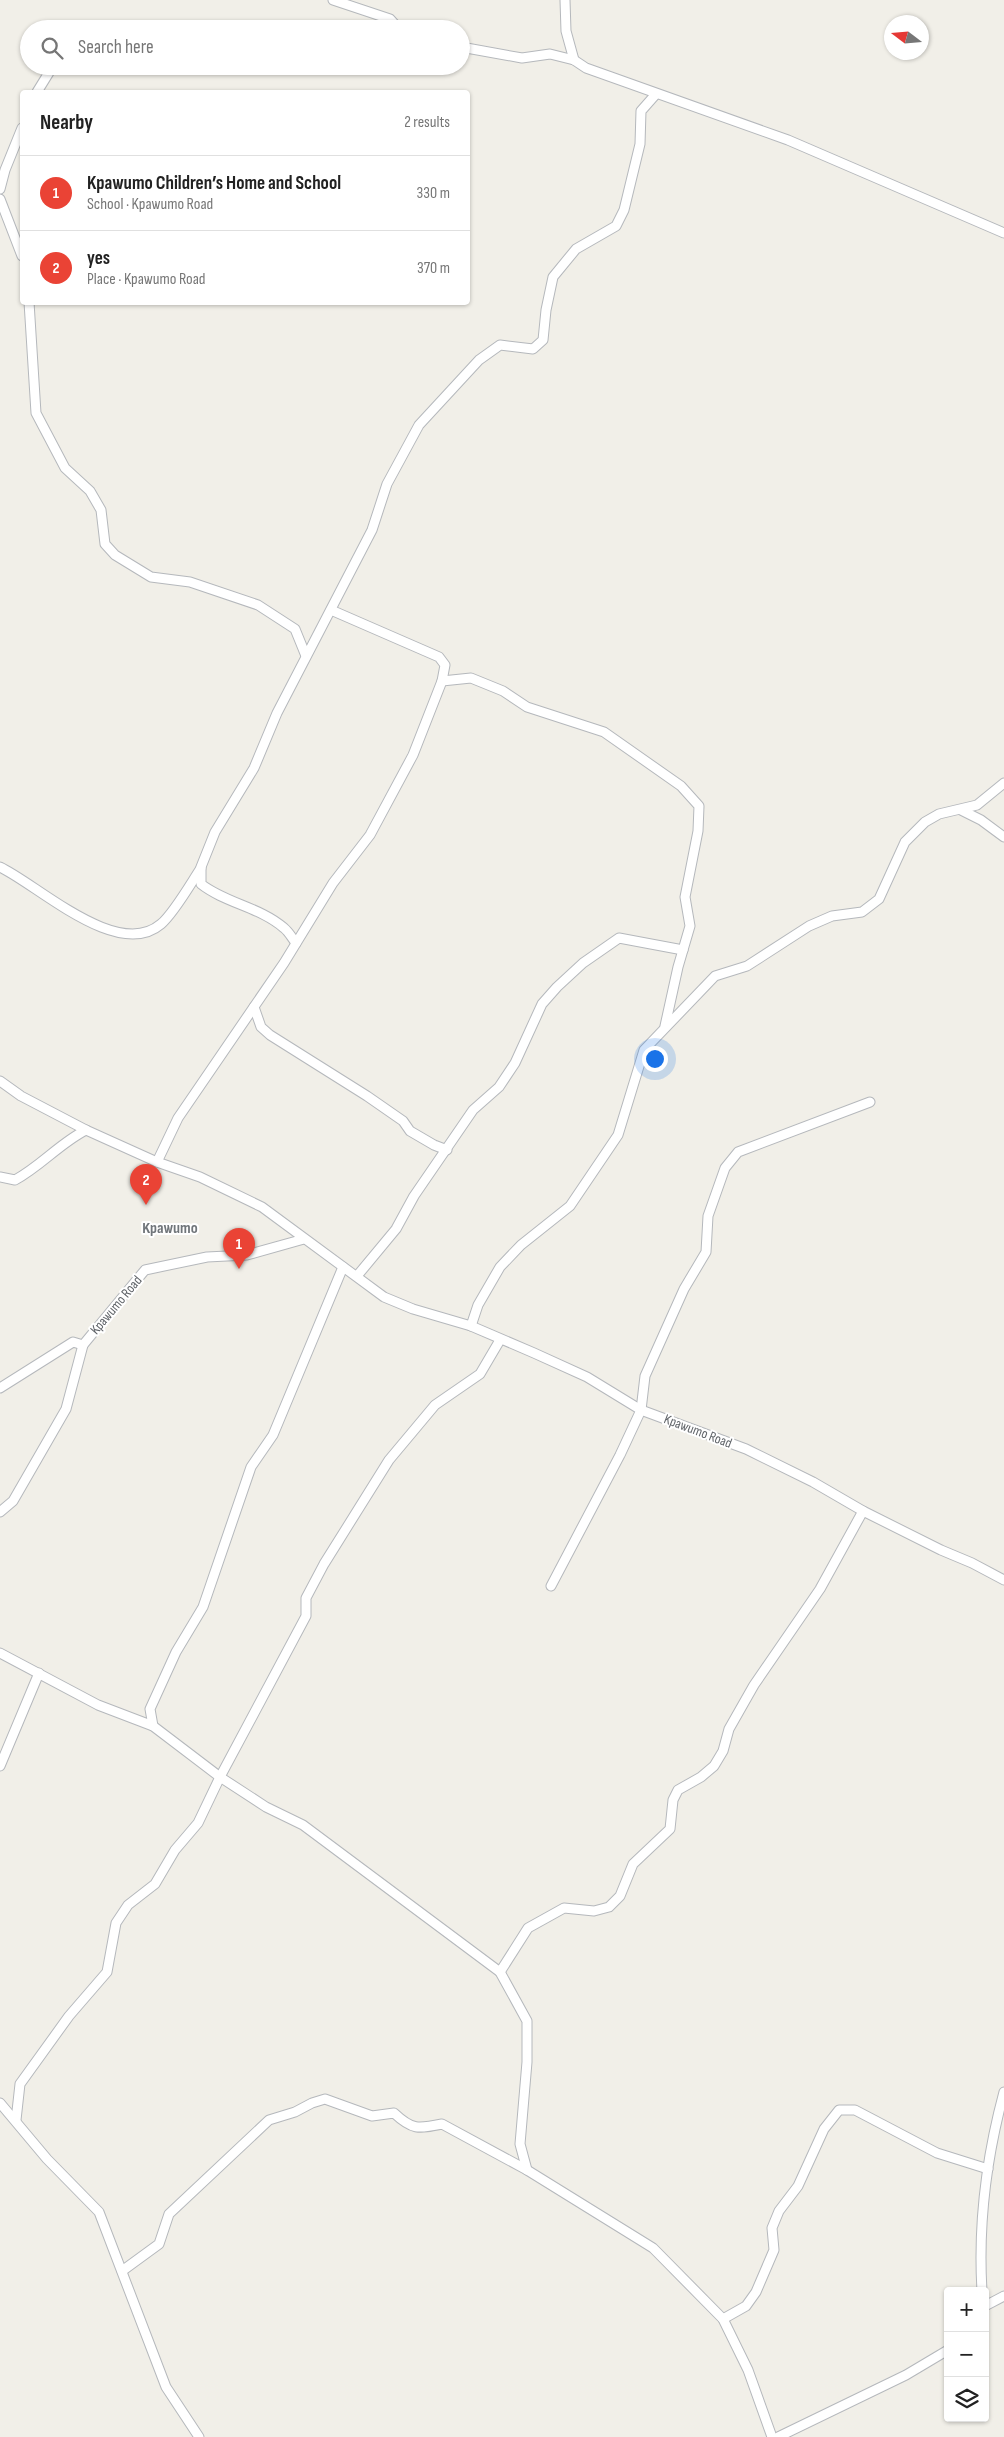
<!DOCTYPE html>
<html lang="en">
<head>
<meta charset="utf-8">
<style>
	:root { --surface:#fff; --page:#f6f6f6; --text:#222; --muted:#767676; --line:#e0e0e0; --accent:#ea4335 }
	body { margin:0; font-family:"Sofia Sans Condensed",sans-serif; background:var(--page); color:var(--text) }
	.controls { position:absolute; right:15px; bottom:15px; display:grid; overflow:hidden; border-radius:5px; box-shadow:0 1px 4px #0004 }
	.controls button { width:45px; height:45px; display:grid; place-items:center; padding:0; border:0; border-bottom:1px solid var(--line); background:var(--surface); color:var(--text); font:25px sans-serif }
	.compass { position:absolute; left:884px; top:15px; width:45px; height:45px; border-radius:50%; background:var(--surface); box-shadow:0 1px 4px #0004; rotate:286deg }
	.you { position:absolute; left:654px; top:1058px; width:18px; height:18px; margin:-12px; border:4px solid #fff; border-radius:50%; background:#1a73e8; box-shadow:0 0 0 8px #1a73e833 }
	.badge { display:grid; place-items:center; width:32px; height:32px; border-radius:50%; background:var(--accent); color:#fff; font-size:16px; font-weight:700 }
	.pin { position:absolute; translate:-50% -41px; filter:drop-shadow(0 1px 2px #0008) }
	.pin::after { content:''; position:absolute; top:26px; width:18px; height:15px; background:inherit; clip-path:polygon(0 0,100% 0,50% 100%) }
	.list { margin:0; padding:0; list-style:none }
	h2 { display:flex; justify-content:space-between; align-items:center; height:65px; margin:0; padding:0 20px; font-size:21px }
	h2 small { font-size:16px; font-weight:400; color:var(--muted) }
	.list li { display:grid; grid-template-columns:32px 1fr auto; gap:15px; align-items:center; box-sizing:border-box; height:75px; padding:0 20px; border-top:1px solid var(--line) }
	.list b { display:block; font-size:19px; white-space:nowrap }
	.list p { margin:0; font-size:16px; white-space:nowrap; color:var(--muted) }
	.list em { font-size:16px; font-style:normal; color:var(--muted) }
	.icon { flex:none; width:28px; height:28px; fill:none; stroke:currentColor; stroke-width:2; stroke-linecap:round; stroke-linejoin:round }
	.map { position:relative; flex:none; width:1004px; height:2437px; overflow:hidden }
	.search { position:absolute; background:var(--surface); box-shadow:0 1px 4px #0004; left:20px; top:20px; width:450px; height:55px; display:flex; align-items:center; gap:12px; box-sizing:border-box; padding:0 18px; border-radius:28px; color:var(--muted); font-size:19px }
	.panel { position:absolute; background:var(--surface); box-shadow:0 1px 4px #0004; left:20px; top:90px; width:450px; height:215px; border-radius:5px }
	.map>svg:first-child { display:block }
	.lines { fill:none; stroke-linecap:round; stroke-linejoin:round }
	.street-casing { stroke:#b5b8bc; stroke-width:11 }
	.street { stroke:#fff; stroke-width:9 }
	.labels { text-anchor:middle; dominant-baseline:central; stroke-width:4; stroke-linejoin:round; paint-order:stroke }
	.street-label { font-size:14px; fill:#5f6368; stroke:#fff }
	.quarter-label { font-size:16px; font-weight:bold; fill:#70757a; stroke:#fff }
</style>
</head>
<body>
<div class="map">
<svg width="1004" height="2437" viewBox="0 0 1004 2437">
	<rect width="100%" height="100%" fill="#f1efe8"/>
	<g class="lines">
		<defs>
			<g id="street">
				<path d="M333,0l57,19 9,10"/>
				<path d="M565,0l1,31 8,29"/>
				<path d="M461,47l61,11 28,-4 24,6 12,8 202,72 216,93"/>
				<path d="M37,92l16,-26"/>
				<path d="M0,189l5,-19 17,-42"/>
				<path d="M0,199l22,57"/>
				<path d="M29,302l7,111 29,55 25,23 11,19 4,34 10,11 36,22 39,5 68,23 37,24 11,27"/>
				<path d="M442,681l29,-3 32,13 24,16 77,25 77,54 18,20 -1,25 -13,66 5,29 -12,41 -13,59"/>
				<path d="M961,810l20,10 23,17"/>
				<path d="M0,867c38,18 118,94 161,57 13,-11 30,-41 40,-56"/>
				<path d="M296,943c-4,-5 -7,-11 -12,-15 -24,-21 -59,-25 -83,-44v-17l14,-35 39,-64 23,-55 95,-183 15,-46 32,-59 60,-65 21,-15 33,4 10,-9 3,-30 7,-33 23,-28 40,-23 8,-16 16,-66 1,-33 15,-17"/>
				<path d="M254,1007l7,20 9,8 97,61 36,25 7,10 24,14 13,5"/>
				<path d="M0,1081l21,15 65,34 71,32 43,15 62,30 122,90 29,12 58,17 63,27 53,24 54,33 105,39 67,33 50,29 78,39 31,13 32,17"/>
				<path d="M157,1162l21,-44 106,-155 49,-80 37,-48 43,-80 29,-74 3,-16 -6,-8 -108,-47"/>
				<path d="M0,1177l15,3c26,-14 45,-37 71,-50"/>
				<path d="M357,1276l39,-47 18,-33 59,-86 26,-23 16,-24 27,-59 15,-17 26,-24 36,-25 64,12"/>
				<path d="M471,1326l7,-21 22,-38 21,-22 49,-39 48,-71 26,-85 71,-74 32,-10 62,-40 23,-10 30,-4 17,-13 26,-57 20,-20 14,-8 38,-9 27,-22"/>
				<path d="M0,1388l73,-46 10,3 62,-75 62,-13 40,-2 57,-16"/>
				<path d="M0,1512l13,-11 53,-92 17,-64"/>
				<path d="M551,1586l69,-131 21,-45 4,-34 39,-87 22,-37 2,-36 17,-48 13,-16 132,-50"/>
				<path d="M0,1653l98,52 55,21 67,51 46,30 37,18 197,147 27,49v41l-7,82 7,26"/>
				<path d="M153,1726l-3,-17 26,-57 27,-45 48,-140 22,-32 70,-168"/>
				<path d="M0,1766l39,-93"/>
				<path d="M500,1972l28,-44 36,-20 30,3 15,-4 11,-11 13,-32 37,-35 3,-29 5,-10 23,-13 13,-11 9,-15 6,-22 25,-44 66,-96 43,-78"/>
				<path d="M0,2103l47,56 52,53 67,175 33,50"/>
				<path d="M16,2120l4,-36 49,-68 38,-44 9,-49 12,-18 27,-21 20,-34 23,-27 22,-46 86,-161v-18l18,-34 65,-104 46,-55 45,-31 20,-34"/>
				<path d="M122,2271l37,-27 10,-30 100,-94 26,-8 17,-9 13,-4 47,17 22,-3c18,17 24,16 48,11l85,46 126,78 70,71 25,51 24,67"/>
				<path d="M982,2291c-4,-66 5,-136 22,-199"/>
				<path d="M985,2306l19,-10"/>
				<path d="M723,2319l23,-13 10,-14 18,-42 -2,-22 7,-17 19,-25 26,-57 15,-19h16l82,43 51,16"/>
				<path d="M778,2437l128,-62 42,-25"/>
			</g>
		</defs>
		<!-- street casing -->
		<use href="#street" class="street-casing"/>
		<!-- street -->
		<use href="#street" class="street"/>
	</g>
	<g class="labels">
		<!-- street labels -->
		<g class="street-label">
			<text transform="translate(116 1305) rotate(-50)">Kpawumo Road</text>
			<text transform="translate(698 1431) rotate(21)">Kpawumo Road</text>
		</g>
		<!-- quarter labels -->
		<g class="quarter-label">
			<text x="170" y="1228">Kpawumo</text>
		</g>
	</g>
</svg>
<div class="controls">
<button>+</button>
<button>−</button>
<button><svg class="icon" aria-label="layers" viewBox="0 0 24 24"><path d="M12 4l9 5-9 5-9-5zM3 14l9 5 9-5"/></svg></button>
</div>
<svg class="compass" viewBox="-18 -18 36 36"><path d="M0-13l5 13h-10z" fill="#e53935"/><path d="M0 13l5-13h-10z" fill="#767676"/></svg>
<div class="you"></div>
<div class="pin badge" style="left:239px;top:1269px">1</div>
<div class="pin badge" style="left:146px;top:1205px">2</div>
<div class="search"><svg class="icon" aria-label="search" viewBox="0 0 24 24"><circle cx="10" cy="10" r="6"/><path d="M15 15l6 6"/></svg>Search here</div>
<section class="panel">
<h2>Nearby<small>2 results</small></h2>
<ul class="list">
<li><span class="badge">1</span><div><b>Kpawumo Children’s Home and School</b><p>School · Kpawumo Road</p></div><em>330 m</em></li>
<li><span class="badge">2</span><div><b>yes</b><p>Place · Kpawumo Road</p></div><em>370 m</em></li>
</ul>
</section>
</div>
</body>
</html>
